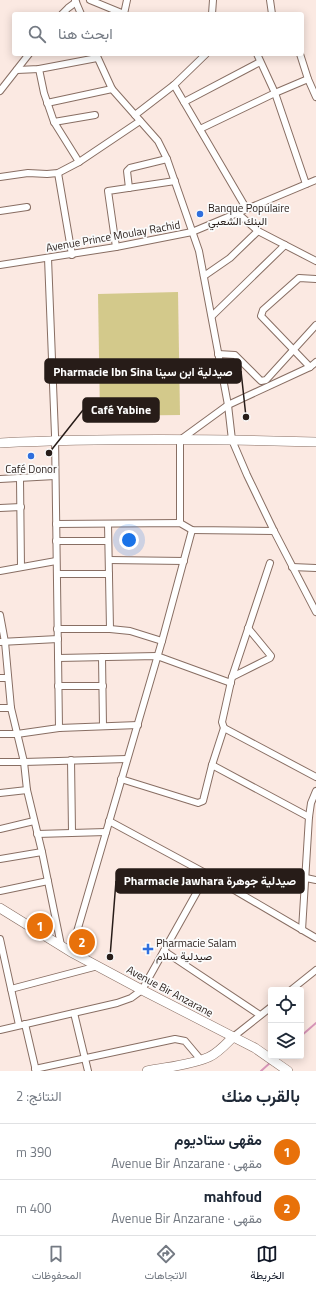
<!DOCTYPE html>
<html lang="ar">
<head>
<meta charset="utf-8">
<style>
	:root { --surface:#fff; --page:#f6f6f7; --text:#1f2937; --muted:#747a83; --line:#e0e1e3; --accent:#111827 }
	body { margin:0; font-family:"Titillium Web",Vazirmatn,sans-serif; background:var(--page); color:var(--text); direction:rtl }
	.controls { position:absolute; right:12px; bottom:12px; display:grid; overflow:hidden; border-radius:4px; box-shadow:0 2px 10px #0003 }
	.controls button { width:36px; height:36px; display:grid; place-items:center; padding:0; border:0; border-bottom:1px solid var(--line); background:var(--surface); color:var(--text); font:20px sans-serif }
	.you { position:absolute; left:129px; top:540px; width:14px; height:14px; margin:-10px; border:3px solid #fff; border-radius:50%; background:#1a73e8; box-shadow:0 0 0 6px #1a73e833 }
	.badge { display:grid; place-items:center; width:26px; height:26px; border-radius:50%; background:var(--accent); color:#fff; font-size:13px; font-weight:700 }
	.pin { position:absolute; translate:-50% -50%; border:2px solid #fff; box-shadow:0 1px 4px #0006 }
	.list { margin:0; padding:0; list-style:none }
	h2 { display:flex; justify-content:space-between; align-items:center; height:52px; margin:0; padding:0 16px; font-size:17px }
	h2 small { font-size:13px; font-weight:400; color:var(--muted) }
	.list li { display:grid; grid-template-columns:26px 1fr auto; gap:12px; align-items:center; box-sizing:border-box; height:56px; padding:0 16px; border-top:1px solid var(--line) }
	.list b { display:block; font-size:15px; white-space:nowrap }
	.list p { margin:0; font-size:13px; white-space:nowrap; color:var(--muted) }
	.list em { font-size:13px; font-style:normal; color:var(--muted) }
	.icon { flex:none; width:22px; height:22px; fill:none; stroke:currentColor; stroke-width:2; stroke-linecap:round; stroke-linejoin:round }
	.map { position:relative; flex:none; width:316px; height:1071px; overflow:hidden; direction:ltr }
	.search { position:absolute; background:var(--surface); box-shadow:0 2px 10px #0003; left:12px; right:12px; top:12px; height:44px; display:flex; align-items:center; gap:10px; box-sizing:border-box; padding:0 14px; border-radius:4px; color:var(--muted); font-size:15px }
	.sheet { height:164px; background:var(--surface) }
	nav { display:flex; justify-content:space-around; align-items:center; box-sizing:border-box; height:56px; border-top:1px solid var(--line); background:var(--surface); font-size:11px; color:var(--muted) }
	nav a { display:grid; justify-items:center; gap:2px }
	nav .on { color:var(--accent) }
	.map>svg:first-child { display:block }
	.green { fill:#d3c98b }
	.lines { fill:none; stroke-linecap:round; stroke-linejoin:round }
	.stream { stroke:#d795b8; stroke-width:2 }
	.street-casing { stroke:#886e63; stroke-width:8 }
	.secondary-casing { stroke:#886e63; stroke-width:10 }
	.street { stroke:#fff; stroke-width:6 }
	.secondary { stroke:#fff; stroke-width:9 }
	.poi-dot { fill:#2f6fdd; stroke:#fbfbfb; stroke-width:1.5 }
	.labels { text-anchor:middle; dominant-baseline:central; stroke-width:3.5; stroke-linejoin:round; paint-order:stroke }
	.poi-label { font-size:11px; fill:#271c18; stroke:#fbfbfb; text-anchor:start }
	.street-label { font-size:11px; fill:#271c18; stroke:#fbfbfb }
	.leader { fill:none; stroke:#271c18; stroke-width:1.5 }
	.callout-dot { fill:#271c18; stroke:#fbfbfb; stroke-width:1.5 }
	.callout { fill:#271c18; stroke:#271c18; stroke-width:1.5 }
	.callout-label { font-size:12px; text-anchor:middle; font-weight:bold; fill:#fff }
</style>
</head>
<body>
<div class="map">
<svg width="316" height="1071" viewBox="0 0 316 1071">
	<rect width="100%" height="100%" fill="#fbe9e2"/>
	<!-- green -->
	<path class="green" d="M178,292l2,123 -80,1 -2,-122z"/>
	<g class="lines">
		<!-- stream -->
		<g class="stream">
			<path d="M301,1036l15,-13"/>
			<path d="M261,1071l10,-9"/>
		</g>
		<defs>
			<g id="street">
				<path d="M75,0l6,14"/>
				<path d="M90,0l34,14"/>
				<path d="M270,0l2,14"/>
				<path d="M62,14l6,-6 8,-6"/>
				<path d="M124,14l3,-14"/>
				<path d="M212,14l1,-14"/>
				<path d="M96,54l16,35 46,52 9,18 32,92 29,154 4,35 15,35 27,56 42,81"/>
				<path d="M257,54l18,39 31,91"/>
				<path d="M300,54l8,25 8,18"/>
				<path d="M39,69l5,24 10,29 25,40"/>
				<path d="M17,70l22,-1 58,-11"/>
				<path d="M174,85l72,123"/>
				<path d="M0,91l29,-37"/>
				<path d="M184,102l76,-40"/>
				<path d="M47,103l65,-14"/>
				<path d="M135,115l39,-30 32,-31"/>
				<path d="M54,122l41,-7"/>
				<path d="M200,129l75,-36 33,-14"/>
				<path d="M58,173l14,82"/>
				<path d="M0,177l28,-4 19,1 11,-1 21,-11 61,-41"/>
				<path d="M129,188l-2,-17 3,-3 37,-9"/>
				<path d="M0,211l27,-4"/>
				<path d="M236,212l22,19 58,30"/>
				<path d="M116,247l-8,-56 67,-10"/>
				<path d="M48,258l7,177 4,293"/>
				<path d="M0,265l116,-18 76,-15 124,-52"/>
				<path d="M204,276l26,-18 28,-27"/>
				<path d="M212,316l73,-71"/>
				<path d="M218,354l17,1 26,26 5,-1 50,-55"/>
				<path d="M310,367l-49,-51 2,-6 36,-32 17,1"/>
				<path d="M0,479l55,-3"/>
				<path d="M20,479l1,88"/>
				<path d="M0,508l21,-1"/>
				<path d="M180,523v-83l48,-35 82,-38 6,-5"/>
				<path d="M56,524l124,-1 12,7 82,1"/>
				<path d="M108,524l2,105"/>
				<path d="M56,541h52"/>
				<path d="M109,560l75,1"/>
				<path d="M292,567l24,1"/>
				<path d="M0,571l56,-10"/>
				<path d="M57,574h52"/>
				<path d="M0,615l5,27 6,66 13,54 3,28 15,62 19,93"/>
				<path d="M57,629h53l20,2 32,10"/>
				<path d="M0,642l58,-3"/>
				<path d="M102,657l1,69"/>
				<path d="M58,658l99,-2 74,27"/>
				<path d="M232,677l38,-19 1,-2 -23,-28"/>
				<path d="M0,678h8"/>
				<path d="M58,686h45"/>
				<path d="M0,708h11"/>
				<path d="M224,728l92,49"/>
				<path d="M0,734h17l42,-6 79,-3"/>
				<path d="M71,760l1,72"/>
				<path d="M0,762h24l103,-3"/>
				<path d="M212,765l97,52"/>
				<path d="M121,779l77,24 5,-2 9,-36 12,-37 -2,-6 10,-45 38,-114"/>
				<path d="M0,793l27,-3"/>
				<path d="M109,821l98,53 109,64"/>
				<path d="M0,829l34,-8"/>
				<path d="M37,834l69,-2"/>
				<path d="M0,859l42,-7"/>
				<path d="M306,878l10,2"/>
				<path d="M0,891l48,-10"/>
				<path d="M302,930l7,-113 2,-14 5,-12"/>
				<path d="M0,939l19,86"/>
				<path d="M164,951l96,64"/>
				<path d="M71,952l91,-311 30,-111"/>
				<path d="M11,989l87,-23"/>
				<path d="M291,990l25,-20"/>
				<path d="M74,1013l14,58"/>
				<path d="M25,1024l11,47"/>
				<path d="M0,1030l117,-27 14,-5 11,-8 65,-116"/>
				<path d="M233,1037l38,-30"/>
				<path d="M35,1069l140,-30 10,2 16,19"/>
			</g>
			<g id="secondary">
				<path d="M0,443c105,-5 211,-4 316,-1"/>
				<path d="M0,908l71,44 71,38 113,58 33,23"/>
				<path d="M147,1071c19,-4 45,-6 62,-14 9,-4 17,-13 24,-20"/>
			</g>
		</defs>
		<!-- street casing -->
		<use href="#street" class="street-casing"/>
		<!-- secondary casing -->
		<use href="#secondary" class="secondary-casing"/>
		<!-- street -->
		<use href="#street" class="street"/>
		<!-- secondary -->
		<use href="#secondary" class="secondary"/>
	</g>
	<!-- markers -->
	<g class="poi-dot">
		<circle cx="200" cy="214" r="4"/>
		<circle cx="31" cy="456" r="4"/>
		<path d="M146 943h4v4h4v4h-4v4h-4v-4h-4v-4h4z"/>
	</g>
	<g class="labels">
		<!-- poi labels -->
		<g class="poi-label">
			<text x="208" y="208">Banque Populaire<tspan x="208" dy="13">البنك الشعبي</tspan></text>
			<text x="31" y="469" text-anchor="middle">Café Donor</text>
			<text x="156" y="943">Pharmacie Salam<tspan x="156" dy="13">صيدلية سلام</tspan></text>
		</g>
		<!-- street labels -->
		<g class="street-label">
			<text transform="translate(113 236) rotate(-10)">Avenue Prince Moulay Rachid</text>
			<text transform="translate(170 991) rotate(28)">Avenue Bir Anzarane</text>
		</g>
	</g>
	<!-- callouts -->
	<path class="leader" d="M246 417L241 371M49 453L83 410M110 957L116 881"/>
	<g class="callout-dot">
		<circle cx="246" cy="417" r="4"/>
		<circle cx="49" cy="453" r="4"/>
		<circle cx="110" cy="957" r="4"/>
	</g>
	<g class="callout">
		<rect x="45" y="359" width="196" height="24" rx="4"/>
		<rect x="83" y="398" width="76" height="24" rx="4"/>
		<rect x="116" y="869" width="188" height="24" rx="4"/>
	</g>
	<g class="callout-label">
		<text x="143" y="376">Pharmacie Ibn Sina صيدلية ابن سينا</text>
		<text x="121" y="414">Café Yabine</text>
		<text x="210" y="885">Pharmacie Jawhara صيدلية جوهرة</text>
	</g>
</svg>
<div class="controls">
<button><svg class="icon" aria-label="locate" viewBox="0 0 24 24"><circle cx="12" cy="12" r="6"/><path d="M12 2v4M12 18v4M2 12h4M18 12h4"/></svg></button>
<button><svg class="icon" aria-label="layers" viewBox="0 0 24 24"><path d="M12 4l9 5-9 5-9-5zM3 14l9 5 9-5"/></svg></button>
</div>
<div class="you"></div>
<div class="pin badge" style="left:40px;top:926px;background:#e8710a">1</div>
<div class="pin badge" style="left:82px;top:942px;background:#e8710a">2</div>
<div class="search"><svg class="icon" aria-label="search" viewBox="0 0 24 24"><circle cx="10" cy="10" r="6"/><path d="M15 15l6 6"/></svg>ابحث هنا</div>
</div>
<section class="sheet">
<h2>بالقرب منك<small>النتائج: 2</small></h2>
<ul class="list">
<li><span class="badge" style="background:#e8710a">1</span><div><b>مقهى ستاديوم</b><p>مقهى · Avenue Bir Anzarane</p></div><em>390 m</em></li>
<li><span class="badge" style="background:#e8710a">2</span><div><b>mahfoud</b><p>مقهى · Avenue Bir Anzarane</p></div><em>400 m</em></li>
</ul>
</section>
<nav>
<a class="on"><svg class="icon" aria-label="map" viewBox="0 0 24 24"><path d="M3 6l6-2 6 2 6-2v14l-6 2-6-2-6 2zM9 4v14M15 6v14"/></svg>الخريطة</a>
<a><svg class="icon" aria-label="directions" viewBox="0 0 24 24"><path d="M12 3l9 9-9 9-9-9zM9 14v-3h6M13 9l2 2-2 2"/></svg>الاتجاهات</a>
<a><svg class="icon" aria-label="saved" viewBox="0 0 24 24"><path d="M7 4h10v16l-5-4-5 4z"/></svg>المحفوظات</a>
</nav>
</body>
</html>
